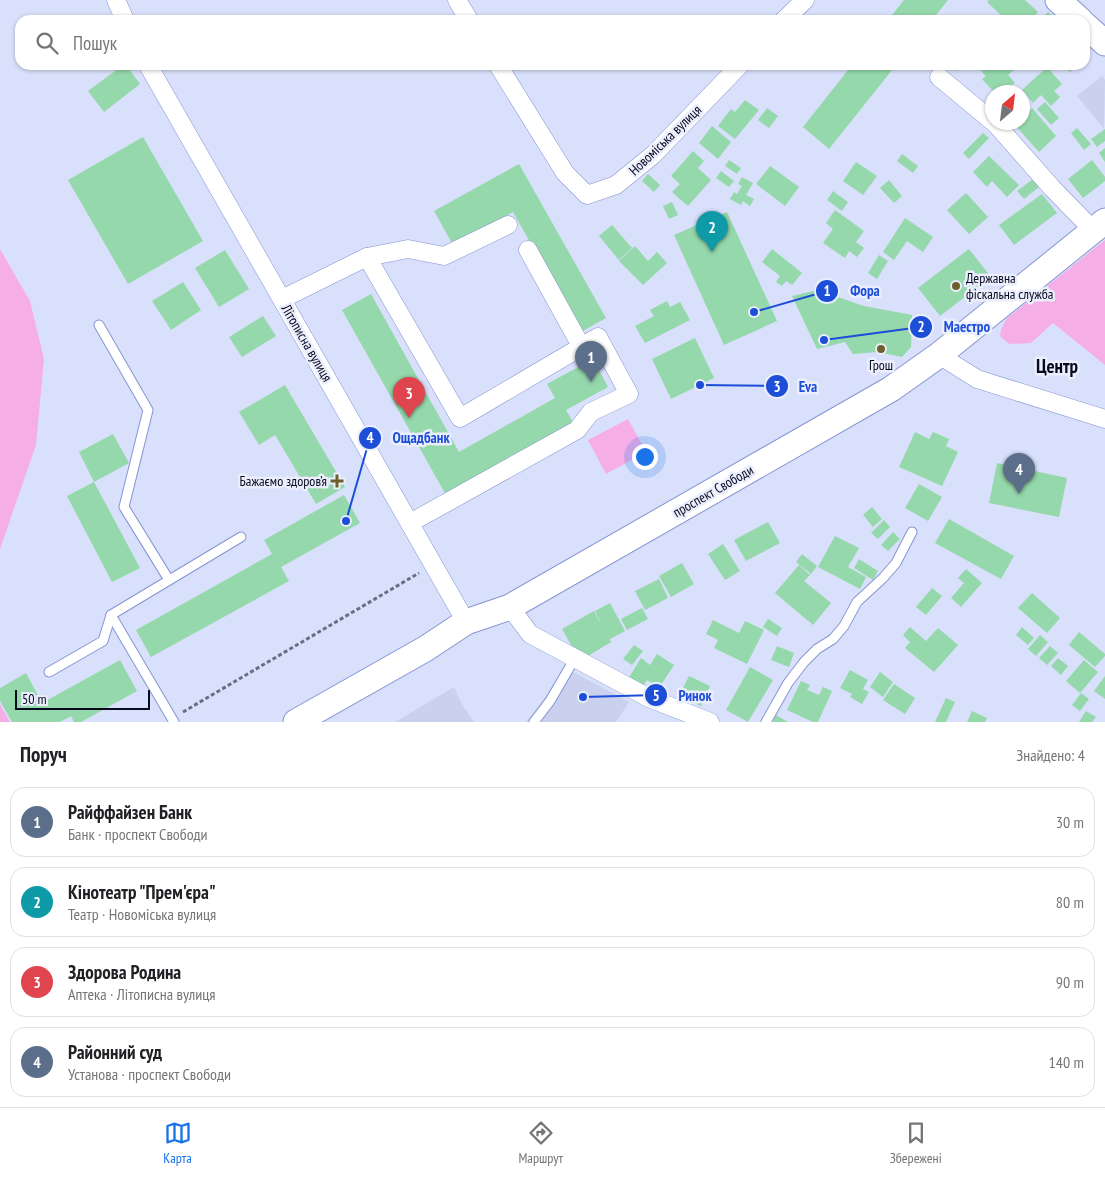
<!DOCTYPE html>
<html lang="uk">
<head>
<meta charset="utf-8">
<style>
	:root { --surface:#fff; --page:#f2f2f2; --text:#202124; --muted:#757577; --line:#e0e0e0; --accent:#1a73e8 }
	body { margin:0; font-family:"PT Sans Narrow",sans-serif; background:var(--page); color:var(--text) }
	.compass { position:absolute; left:985px; top:85px; width:45px; height:45px; border-radius:50%; background:var(--surface); box-shadow:0 1px 4px #0004; rotate:28deg }
	.scale { position:absolute; left:15px; bottom:12px; width:135px; box-sizing:border-box; padding-left:5px; border:2px solid #07091f; border-top:0; font-size:14px; line-height:18px; white-space:nowrap; color:#07091f; -webkit-text-stroke:4px #ebeefc; paint-order:stroke }
	.you { position:absolute; left:644px; top:456px; width:18px; height:18px; margin:-12px; border:4px solid #fff; border-radius:50%; background:#1a73e8; box-shadow:0 0 0 8px #1a73e833 }
	.badge { display:grid; place-items:center; width:32px; height:32px; border-radius:50%; background:var(--accent); color:#fff; font-size:16px; font-weight:700 }
	.pin { position:absolute; translate:-50% -41px; filter:drop-shadow(0 1px 2px #0008) }
	.pin::after { content:''; position:absolute; top:26px; width:18px; height:15px; background:inherit; clip-path:polygon(0 0,100% 0,50% 100%) }
	.list { margin:0; padding:0; list-style:none }
	h2 { display:flex; justify-content:space-between; align-items:center; height:65px; margin:0; padding:0 20px; font-size:21px }
	h2 small { font-size:16px; font-weight:400; color:var(--muted) }
	.list li { display:grid; grid-template-columns:32px 1fr auto; gap:15px; align-items:center; box-sizing:border-box; height:70px; margin:0 10px 10px; padding:0 10px; border:1px solid var(--line); border-radius:15px }
	.list b { display:block; font-size:19px; white-space:nowrap }
	.list p { margin:0; font-size:16px; white-space:nowrap; color:var(--muted) }
	.list em { font-size:16px; font-style:normal; color:var(--muted) }
	.icon { flex:none; width:28px; height:28px; fill:none; stroke:currentColor; stroke-width:2; stroke-linecap:round; stroke-linejoin:round }
	.map { position:relative; flex:none; width:1105px; height:722px; overflow:hidden }
	.search { position:absolute; background:var(--surface); box-shadow:0 1px 4px #0004; left:15px; right:15px; top:15px; height:55px; display:flex; align-items:center; gap:12px; box-sizing:border-box; padding:0 18px; border-radius:15px; color:var(--muted); font-size:19px }
	.sheet { height:385px; background:var(--surface) }
	nav { display:flex; justify-content:space-around; align-items:center; box-sizing:border-box; height:70px; border-top:1px solid var(--line); background:var(--surface); font-size:14px; color:var(--muted) }
	nav a { display:grid; justify-items:center; gap:2px }
	nav .on { color:var(--accent) }
	.map>svg:first-child { display:block }
	.built { fill:#c9d1ee }
	.green { fill:#f6aee6 }
	.building { fill:#95d8ab }
	.lines { fill:none; stroke-linecap:round; stroke-linejoin:round }
	.lane-casing { stroke:#8694d2; stroke-width:11 }
	.street-casing { stroke:#8694d2; stroke-width:19 }
	.secondary-casing { stroke:#8694d2; stroke-width:27 }
	.path { stroke:#696d86; stroke-width:3; stroke-dasharray:4 2.5; stroke-linecap:butt }
	.lane { stroke:#fff; stroke-width:9 }
	.street { stroke:#fff; stroke-width:18 }
	.secondary { stroke:#fff; stroke-width:25 }
	.poi-dot { fill:#6e602d; stroke:#ebeefc; stroke-width:2 }
	.labels { text-anchor:middle; dominant-baseline:central; stroke-width:5; stroke-linejoin:round; paint-order:stroke }
	.street-label { font-size:14px; fill:#07091f; stroke:#ebeefc }
	.poi-label { font-size:14px; fill:#07091f; stroke:#ebeefc; text-anchor:start }
	.district-label { font-size:19px; font-weight:bold; fill:#07091f; stroke:#ebeefc }
	.leader { fill:none; stroke:#1d4ed8; stroke-width:2 }
	.callout-dot { fill:#1d4ed8; stroke:#ebeefc; stroke-width:2 }
	.mark-label { font-size:15px; text-anchor:middle; font-weight:bold; fill:#fff }
	.callout-label { font-size:15px; text-anchor:middle; font-weight:bold; fill:#1d4ed8; stroke:#ebeefc; stroke-width:5; stroke-linejoin:round; paint-order:stroke }
</style>
</head>
<body>
<div class="map">
<svg width="1105" height="722" viewBox="0 0 1105 722">
	<rect width="100%" height="100%" fill="#d9e0fb"/>
	<!-- built -->
	<g class="built">
		<path d="M1102,76l3,4 -1,49 -27,-33z"/>
		<path d="M564,667l65,35 -13,20h-90l22,-29z"/>
		<path d="M454,687l7,16 13,19h-79z"/>
	</g>
	<!-- green -->
	<g class="green">
		<path d="M1105,240v125l-52,-42 -22,20 -22,1 -9,-8 1,-6 5,-11z"/>
		<path d="M0,249l30,52 14,58 -8,86 -36,104z"/>
		<path d="M628,419l18,33 -40,22 -18,-34z"/>
		<path d="M0,704l10,18h-10z"/>
	</g>
	<!-- building -->
	<g class="building">
		<path d="M904,0h44l-16,20h-44z"/>
		<path d="M989,0h36l13,12 -7,8h-25l-19,-18z"/>
		<path d="M1048,12l8,8h-16z"/>
		<path d="M123,65h3l14,19 -36,28 -16,-21z"/>
		<path d="M186,65h10l-7,5z"/>
		<path d="M852,65h44l-67,84 -26,-22z"/>
		<path d="M951,65h11l-6,6z"/>
		<path d="M988,65h25l3,3 -8,7 7,8 -10,9h-4l-2,-1 -5,1 -12,-13 4,-3 -5,-5z"/>
		<path d="M1063,65h14l-7,7z"/>
		<path d="M1047,67l15,17 -8,7 6,6 -9,9 -10,-11 -8,8 -11,-13z"/>
		<path d="M745,100l14,10 -24,29 -17,-13 13,-17 4,3z"/>
		<path d="M1045,102l14,16 -8,7 -14,-16z"/>
		<path d="M767,108l11,8 -9,12 -11,-8z"/>
		<path d="M1032,108l24,28 -17,16 -25,-28 8,-2v-5z"/>
		<path d="M712,126l19,16 -13,17 -19,-16z"/>
		<path d="M1077,128l14,16 -7,6 -13,-17z"/>
		<path d="M1105,129v12l-8,6 -6,-8z"/>
		<path d="M983,133l6,5 -20,21 -6,-6z"/>
		<path d="M143,137l60,104 -75,43 -60,-104z"/>
		<path d="M1105,148v14l-6,-9z"/>
		<path d="M693,151l11,10 -6,7 13,12 -23,26 -16,-14 8,-8 -9,-8z"/>
		<path d="M902,154l16,12 -5,7 -16,-12z"/>
		<path d="M989,156l30,29 -12,12 -15,-16 -5,6 -14,-15z"/>
		<path d="M729,160l12,8 -4,6 -12,-8z"/>
		<path d="M1092,160l13,17v4l-22,17 -15,-19z"/>
		<path d="M856,162l21,14 -14,19 -20,-14z"/>
		<path d="M519,164l87,154 -25,14 -68,-120 -60,33 -19,-34z"/>
		<path d="M770,166l29,21 -14,19 -29,-22z"/>
		<path d="M721,171l13,10 -5,6 -13,-9z"/>
		<path d="M648,174l12,11 -6,7 -12,-11z"/>
		<path d="M742,177l11,6 -7,12 8,4 -4,7 -7,-5 -2,4 -11,-6 4,-7 3,2 5,-8 -4,-2z"/>
		<path d="M1033,179l6,8 -15,12 -7,-8z"/>
		<path d="M889,180l13,16 -8,7 -14,-15z"/>
		<path d="M833,191l15,11 -6,9 -15,-11z"/>
		<path d="M966,193l22,24 -19,17 -22,-24z"/>
		<path d="M1042,194l15,19 -43,32 -15,-20z"/>
		<path d="M672,202l6,13 -9,4 -6,-13z"/>
		<path d="M835,210l29,21 -8,11 8,6 -7,9 -8,-6 -4,7 -22,-15 10,-14 -7,-6z"/>
		<path d="M727,212l50,109 -53,24 -50,-110z"/>
		<path d="M905,218l28,19 -10,15 -16,-11 -13,19 -11,-8z"/>
		<path d="M612,225l20,23 -13,12 -20,-24z"/>
		<path d="M635,246l13,15 9,-9 10,11 -24,22 -24,-24z"/>
		<path d="M772,249l30,24 -10,12 -6,-4 -4,5 -6,-4 4,-6 -18,-14z"/>
		<path d="M969,249l22,28 -51,39 -22,-28z"/>
		<path d="M225,250l24,39 -30,18 -24,-39z"/>
		<path d="M879,255l9,6 -11,18 -9,-6z"/>
		<path d="M183,282l18,28 -30,20 -19,-29z"/>
		<path d="M817,290l47,16 48,9 -1,32 -9,10 -25,-5 -24,2 -8,-12 -28,7 -25,-53z"/>
		<path d="M371,294l88,158 96,-54 -8,-14 46,-25 15,28 -42,23 8,14 -128,71 -104,-185z"/>
		<path d="M667,301l3,6 10,-5 10,18 -45,23 -10,-17 19,-10 -4,-6z"/>
		<path d="M263,316l13,20 -34,21 -13,-20z"/>
		<path d="M695,338l19,40 -43,21 -19,-40z"/>
		<path d="M285,385l60,102 -29,17 -41,-69 -16,10 -20,-33z"/>
		<path d="M915,432l14,7 4,-7 16,7 -3,7 12,6 -16,34 -43,-19z"/>
		<path d="M113,434l16,29 -35,19 -15,-30z"/>
		<path d="M997,463l70,15 -8,39 -70,-14z"/>
		<path d="M94,482l46,86 -28,14 -45,-86z"/>
		<path d="M919,484l23,13 -14,24 -23,-13z"/>
		<path d="M344,495l16,28 -79,44 8,14 -138,76 -15,-27 136,-76 -8,-14z"/>
		<path d="M872,507l10,12 -9,8 -10,-12z"/>
		<path d="M949,519l65,37 -13,23 -66,-36z"/>
		<path d="M884,520l6,7 -12,12 -7,-6z"/>
		<path d="M768,522l12,21 -34,18 -12,-21z"/>
		<path d="M893,532l7,7 -12,12 -7,-6z"/>
		<path d="M835,536l24,12 -11,19 18,10 -6,12 -42,-22z"/>
		<path d="M723,544l17,27 -15,9 -17,-26z"/>
		<path d="M802,554l15,12 -6,8 -15,-12z"/>
		<path d="M859,559l19,12 -5,9 -19,-12z"/>
		<path d="M682,563l12,21 -23,13 -12,-21z"/>
		<path d="M799,565l11,10 -6,6 27,22 -18,22 -38,-32z"/>
		<path d="M966,569l16,14 -21,24 -10,-9 13,-15 -6,-5z"/>
		<path d="M659,579l9,19 -23,12 -10,-19z"/>
		<path d="M932,588l10,8 -16,19 -10,-8z"/>
		<path d="M1032,593l28,25 -13,15 -29,-25z"/>
		<path d="M610,603l15,28 -15,8 1,3 -23,14 -13,-4 -13,-23 32,-18 9,17 -8,-17z"/>
		<path d="M642,608l6,11 -21,11 -6,-11z"/>
		<path d="M768,619l14,9 -5,8 -14,-9z"/>
		<path d="M713,620l26,13 6,-12 19,9 -17,34 -33,-16 4,-8 -12,-6z"/>
		<path d="M910,627l16,14 12,-13 20,17 -24,27 -29,-24 5,-6 -7,-7z"/>
		<path d="M1022,627l12,11 -6,7 -12,-10z"/>
		<path d="M1079,632l26,22v2l-10,11 -26,-22z"/>
		<path d="M1040,635l8,7 -12,14 -8,-7z"/>
		<path d="M634,645l9,6 -11,14 -9,-6z"/>
		<path d="M777,646l17,7 -5,14 -18,-7z"/>
		<path d="M1050,646l8,7 -11,12 -8,-7z"/>
		<path d="M657,654l17,11 -15,23 -12,-8 -5,8 -14,-9 13,-21 9,7z"/>
		<path d="M1058,658l10,8 -7,9 -10,-9z"/>
		<path d="M120,660l17,31 -56,31h-7l-3,-6 -11,6h-48l-12,-21v-13l26,-15 16,30z"/>
		<path d="M1084,660l14,12 -18,21 -14,-12z"/>
		<path d="M750,667l23,13 -25,42 -22,-12z"/>
		<path d="M850,670l18,10 -5,9 6,3 -7,12 -12,-7 2,-3 -12,-6z"/>
		<path d="M880,672l13,10 -10,15 -13,-10z"/>
		<path d="M689,676l21,10 -9,20 -22,-10z"/>
		<path d="M1105,676v23l-11,-8z"/>
		<path d="M801,681l9,4 -3,5 12,5 4,-8 9,4 -14,31h-5l-26,-12z"/>
		<path d="M894,684l21,14 -10,16 -22,-14z"/>
		<path d="M1081,693l8,6 -9,12 -8,-6z"/>
		<path d="M946,698l9,4 -9,20h-11z"/>
		<path d="M972,711l15,7 -2,4h-18z"/>
		<path d="M1086,711l10,6 -4,5h-13z"/>
		<path d="M776,715l12,7h-15z"/>
	</g>
	<g class="lines">
		<defs>
			<g id="lane">
				<path d="M99,325l49,85 -24,97 45,73"/>
				<path d="M111,615l63,107"/>
				<path d="M49,672l54,-31 8,-26 130,-78"/>
				<path d="M534,722l16,-21 25,-43"/>
				<path d="M766,722l22,-39 16,-21 13,-13 16,-10 11,-13 13,-24 26,-24 13,-15 16,-31"/>
			</g>
			<g id="street">
				<path d="M116,0l9,20"/>
				<path d="M457,0l12,20"/>
				<path d="M784,20l21,-20"/>
				<path d="M148,65l318,557"/>
				<path d="M498,65l67,108 22,22 29,-10 37,-30 87,-90"/>
				<path d="M939,77l53,44"/>
				<path d="M994,122l58,66 42,43"/>
				<path d="M528,250l53,96"/>
				<path d="M367,257l93,161 138,-81 31,57 -38,18 -14,18 -167,93"/>
				<path d="M282,299l85,-42 41,-8 36,7 64,-31"/>
				<path d="M939,355l38,24 128,40"/>
				<path d="M510,607l20,27 119,64 61,24"/>
			</g>
			<g id="secondary">
				<path d="M1058,0l22,20"/>
				<path d="M1085,25l20,18"/>
				<path d="M296,722l129,-73 41,-27 44,-15 381,-218 48,-34 166,-134"/>
			</g>
		</defs>
		<!-- lane casing -->
		<use href="#lane" class="lane-casing"/>
		<!-- street casing -->
		<use href="#street" class="street-casing"/>
		<!-- secondary casing -->
		<use href="#secondary" class="secondary-casing"/>
		<!-- path -->
		<path class="path" d="M183,712l236,-139"/>
		<!-- lane -->
		<use href="#lane" class="lane"/>
		<!-- street -->
		<use href="#street" class="street"/>
		<!-- secondary -->
		<use href="#secondary" class="secondary"/>
	</g>
	<!-- markers -->
	<g class="poi-dot">
		<circle cx="956" cy="286" r="5"/>
		<circle cx="881" cy="349" r="5"/>
		<path d="M334.5 473.5h5v5h5v5h-5v5h-5v-5h-5v-5h5z"/>
	</g>
	<g class="labels">
		<!-- street labels -->
		<g class="street-label">
			<text transform="translate(665 140) rotate(-44)">Новоміська вулиця</text>
			<text transform="translate(307 343) rotate(60)">Літописна вулиця</text>
			<text transform="translate(713 491) rotate(-30)">проспект Свободи</text>
		</g>
		<!-- poi labels -->
		<g class="poi-label">
			<text x="966" y="278">Державна<tspan x="966" dy="16">фіскальна служба</tspan></text>
			<text x="881" y="365" text-anchor="middle">Грош</text>
			<text x="327" y="481" text-anchor="end">Бажаємо здоров’я</text>
		</g>
		<!-- district labels -->
		<g class="district-label">
			<text x="1057" y="366">Центр</text>
		</g>
	</g>
	<!-- callouts -->
	<path class="leader" d="M754 312L827 291M824 340L921 327M700 385L777 386M346 521L370 438M583 697L656 695"/>
	<g class="callout-dot">
		<circle cx="754" cy="312" r="5"/>
		<circle cx="824" cy="340" r="5"/>
		<circle cx="700" cy="385" r="5"/>
		<circle cx="346" cy="521" r="5"/>
		<circle cx="583" cy="697" r="5"/>
		<circle cx="827" cy="291" r="12"/>
		<circle cx="921" cy="327" r="12"/>
		<circle cx="777" cy="386" r="12"/>
		<circle cx="370" cy="438" r="12"/>
		<circle cx="656" cy="695" r="12"/>
	</g>
	<g class="mark-label">
		<text x="827" y="296">1</text>
		<text x="921" y="332">2</text>
		<text x="777" y="392">3</text>
		<text x="370" y="443">4</text>
		<text x="656" y="701">5</text>
	</g>
	<g class="callout-label">
		<text x="865" y="296">Фора</text>
		<text x="967" y="332">Маестро</text>
		<text x="808" y="392">Eva</text>
		<text x="421" y="443">Ощадбанк</text>
		<text x="695" y="701">Ринок</text>
	</g>
</svg>
<svg class="compass" viewBox="-18 -18 36 36"><path d="M0-13l5 13h-10z" fill="#e53935"/><path d="M0 13l5-13h-10z" fill="#757577"/></svg>
<div class="scale">50 m</div>
<div class="you"></div>
<div class="pin badge" style="left:591px;top:382px;background:#5c6f8a">1</div>
<div class="pin badge" style="left:712px;top:252px;background:#0f9aa8">2</div>
<div class="pin badge" style="left:409px;top:418px;background:#e0444e">3</div>
<div class="pin badge" style="left:1019px;top:494px;background:#5c6f8a">4</div>
<div class="search"><svg class="icon" aria-label="search" viewBox="0 0 24 24"><circle cx="10" cy="10" r="6"/><path d="M15 15l6 6"/></svg>Пошук</div>
</div>
<section class="sheet">
<h2>Поруч<small>Знайдено: 4</small></h2>
<ul class="list">
<li><span class="badge" style="background:#5c6f8a">1</span><div><b>Райффайзен Банк</b><p>Банк · проспект Свободи</p></div><em>30 m</em></li>
<li><span class="badge" style="background:#0f9aa8">2</span><div><b>Кінотеатр &quot;Прем'єра&quot;</b><p>Театр · Новоміська вулиця</p></div><em>80 m</em></li>
<li><span class="badge" style="background:#e0444e">3</span><div><b>Здорова Родина</b><p>Аптека · Літописна вулиця</p></div><em>90 m</em></li>
<li><span class="badge" style="background:#5c6f8a">4</span><div><b>Районний суд</b><p>Установа · проспект Свободи</p></div><em>140 m</em></li>
</ul>
</section>
<nav>
<a class="on"><svg class="icon" aria-label="map" viewBox="0 0 24 24"><path d="M3 6l6-2 6 2 6-2v14l-6 2-6-2-6 2zM9 4v14M15 6v14"/></svg>Карта</a>
<a><svg class="icon" aria-label="directions" viewBox="0 0 24 24"><path d="M12 3l9 9-9 9-9-9zM9 14v-3h6M13 9l2 2-2 2"/></svg>Маршрут</a>
<a><svg class="icon" aria-label="saved" viewBox="0 0 24 24"><path d="M7 4h10v16l-5-4-5 4z"/></svg>Збережені</a>
</nav>
</body>
</html>
